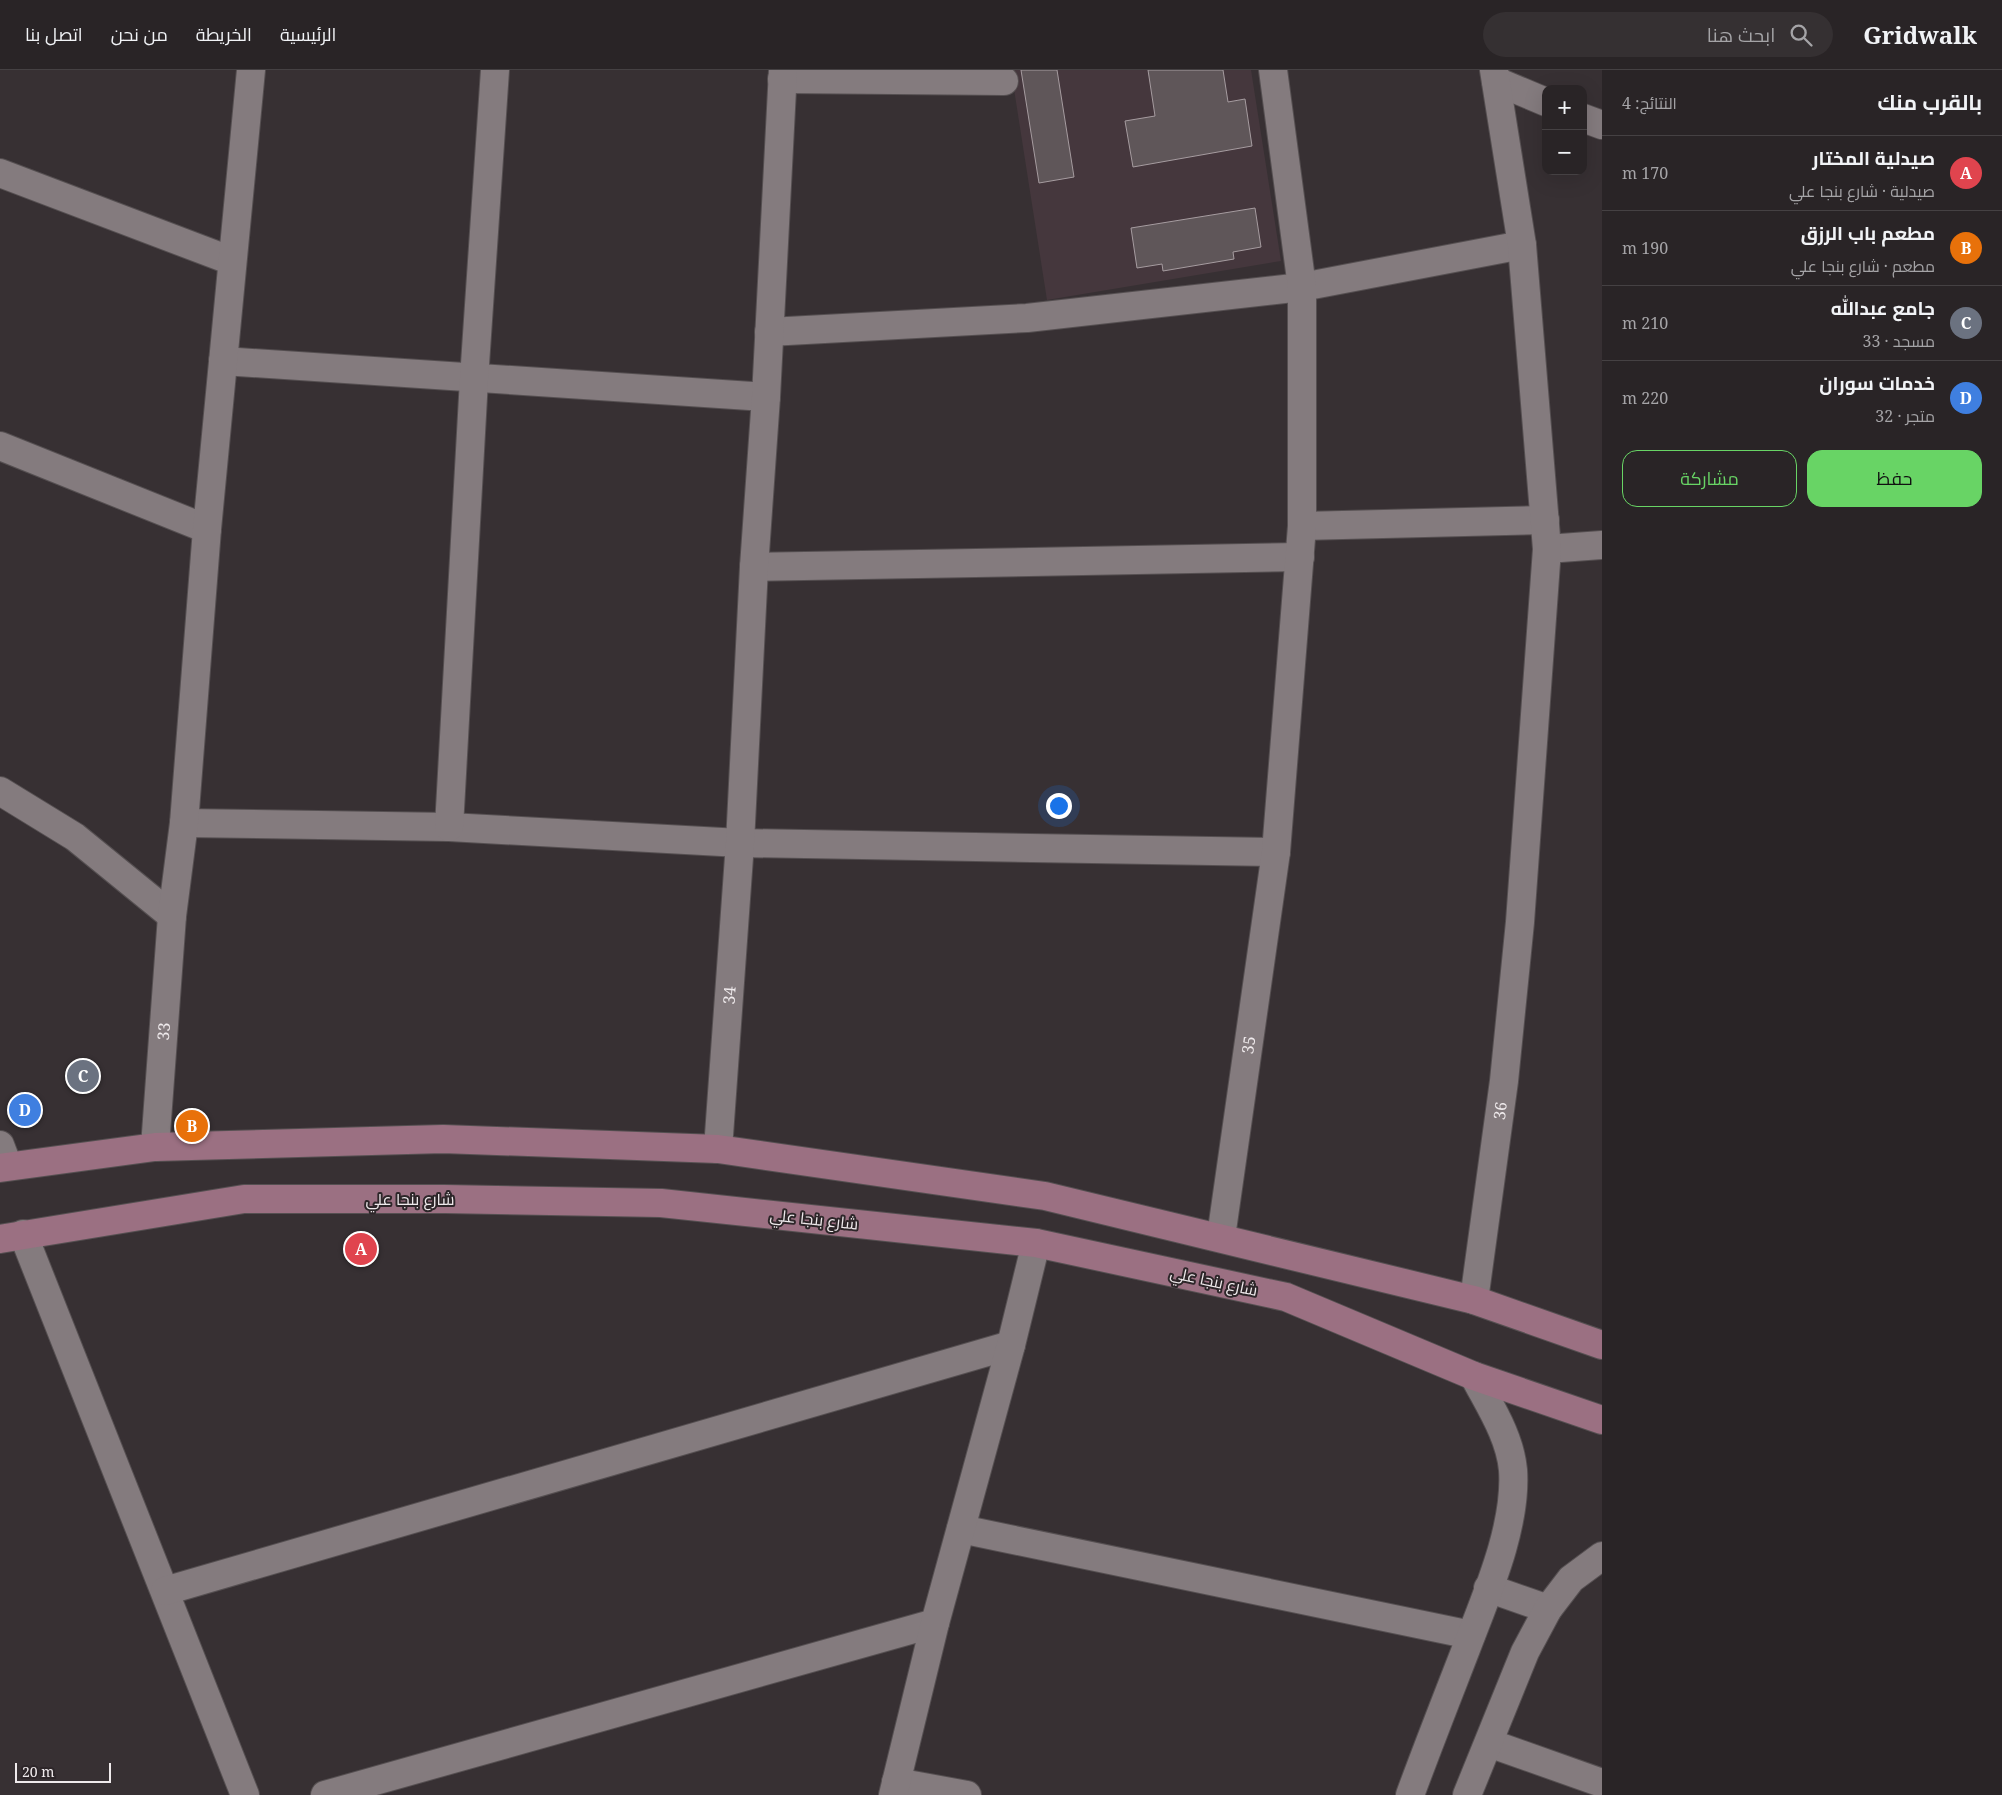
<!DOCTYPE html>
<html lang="ar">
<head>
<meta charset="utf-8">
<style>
	:root { --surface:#292426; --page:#353032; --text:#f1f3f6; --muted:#a5a4a7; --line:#454143; --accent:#68d465 }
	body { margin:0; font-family:"Noto Serif",Cairo,serif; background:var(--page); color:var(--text); direction:rtl }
	.controls { position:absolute; right:15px; top:15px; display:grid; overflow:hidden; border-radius:10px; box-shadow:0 5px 20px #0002 }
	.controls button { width:45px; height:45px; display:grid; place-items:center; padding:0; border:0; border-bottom:1px solid var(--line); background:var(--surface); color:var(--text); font:25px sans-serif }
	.scale { position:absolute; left:15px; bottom:12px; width:96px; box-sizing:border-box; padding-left:5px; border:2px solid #efeaec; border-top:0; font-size:14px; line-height:18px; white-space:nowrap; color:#efeaec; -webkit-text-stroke:4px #2d2629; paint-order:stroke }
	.you { position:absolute; left:1058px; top:735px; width:18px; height:18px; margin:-12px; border:4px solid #fff; border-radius:50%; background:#1a73e8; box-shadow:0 0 0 8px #1a73e833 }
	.badge { display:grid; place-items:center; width:32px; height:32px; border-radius:50%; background:var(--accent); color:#fff; font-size:16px; font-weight:700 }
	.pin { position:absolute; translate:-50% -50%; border:2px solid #fff; box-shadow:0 1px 5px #0006 }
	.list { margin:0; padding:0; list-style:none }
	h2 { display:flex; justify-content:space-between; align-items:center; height:65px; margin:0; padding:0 20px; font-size:21px }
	h2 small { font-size:16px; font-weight:400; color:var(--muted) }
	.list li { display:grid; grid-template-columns:32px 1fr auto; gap:15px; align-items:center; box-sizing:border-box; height:75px; padding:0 20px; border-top:1px solid var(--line) }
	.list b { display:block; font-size:19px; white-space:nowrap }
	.list p { margin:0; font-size:16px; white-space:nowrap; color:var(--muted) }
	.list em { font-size:16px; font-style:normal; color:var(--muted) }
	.actions { display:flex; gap:10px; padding:15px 20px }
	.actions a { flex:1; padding:11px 0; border:1px solid var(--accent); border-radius:15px; text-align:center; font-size:18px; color:var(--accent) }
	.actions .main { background:var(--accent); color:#111 }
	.icon { flex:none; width:28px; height:28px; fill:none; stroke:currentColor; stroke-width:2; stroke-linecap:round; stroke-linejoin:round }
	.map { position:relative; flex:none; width:1602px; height:1725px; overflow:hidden; direction:ltr }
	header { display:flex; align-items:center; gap:30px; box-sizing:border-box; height:70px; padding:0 25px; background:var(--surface); border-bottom:1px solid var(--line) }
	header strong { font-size:24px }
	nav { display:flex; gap:28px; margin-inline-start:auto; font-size:18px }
	.search { width:350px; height:45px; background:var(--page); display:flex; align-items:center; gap:12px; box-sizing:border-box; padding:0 18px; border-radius:28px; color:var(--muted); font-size:19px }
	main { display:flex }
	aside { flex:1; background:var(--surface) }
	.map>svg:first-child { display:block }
	.built { fill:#45373d }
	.building { fill:#5f5659; stroke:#a69ca0 }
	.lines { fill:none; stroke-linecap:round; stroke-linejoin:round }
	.minor-casing { stroke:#554f51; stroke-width:30 }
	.major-casing { stroke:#554f51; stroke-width:30 }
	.minor { stroke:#847b7e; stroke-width:28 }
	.major { stroke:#9b7082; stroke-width:28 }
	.labels { text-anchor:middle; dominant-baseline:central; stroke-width:4; stroke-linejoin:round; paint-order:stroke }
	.street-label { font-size:16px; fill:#efeaec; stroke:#2d2629 }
</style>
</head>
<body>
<header>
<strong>Gridwalk</strong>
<div class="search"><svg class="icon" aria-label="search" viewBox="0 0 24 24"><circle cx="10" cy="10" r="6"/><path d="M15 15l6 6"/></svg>ابحث هنا</div>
<nav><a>الرئيسية</a><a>الخريطة</a><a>من نحن</a><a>اتصل بنا</a></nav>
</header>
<main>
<aside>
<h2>بالقرب منك<small>النتائج: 4</small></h2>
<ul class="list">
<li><span class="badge" style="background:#e0444e">A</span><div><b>صيدلية المختار</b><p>صيدلية · شارع بنجا علي</p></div><em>170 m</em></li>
<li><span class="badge" style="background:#e8710a">B</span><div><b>مطعم باب الرزق</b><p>مطعم · شارع بنجا علي</p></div><em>190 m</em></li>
<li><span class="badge" style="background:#6b7280">C</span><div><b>جامع عبدالله</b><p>مسجد · 33</p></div><em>210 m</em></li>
<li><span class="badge" style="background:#3f7fe0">D</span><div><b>خدمات سوران</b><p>متجر · 32</p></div><em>220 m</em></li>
</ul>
<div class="actions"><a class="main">حفظ</a><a>مشاركة</a></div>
</aside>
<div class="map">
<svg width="1602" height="1725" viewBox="0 0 1602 1725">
	<rect width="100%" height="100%" fill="#373033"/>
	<!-- built -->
	<path class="built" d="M1011,0h240l30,191 -234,39z"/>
	<!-- building -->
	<g class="building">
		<path d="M1021,0h36l17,107 -35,6z"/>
		<path d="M1148,0h75l5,32 17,-3 7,47 -119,21 -8,-46 30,-5z"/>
		<path d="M1255,138l6,39 -28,5 1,7 -71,12 -1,-7 -25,4 -6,-40z"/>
	</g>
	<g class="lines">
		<defs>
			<g id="minor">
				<path d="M782,9l222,2"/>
				<path d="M1496,11l50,21"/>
				<path d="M1583,48l19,7"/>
				<path d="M0,103l232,88"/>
				<path d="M769,262l258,-14 275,-31 220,-42"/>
				<path d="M223,291l543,36"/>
				<path d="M0,376l207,83"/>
				<path d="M1302,456l243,-6"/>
				<path d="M1547,479l55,-4"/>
				<path d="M754,497l546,-10"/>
				<path d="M0,721l75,46 97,79"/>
				<path d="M184,753l265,4 291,16 536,9"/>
				<path d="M449,757l25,-448 21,-309"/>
				<path d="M0,1075l8,21"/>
				<path id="s1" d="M155,1077l17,-231 12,-93 23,-294 44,-459"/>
				<path id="s2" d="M718,1079l22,-306 14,-276 12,-170 17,-327"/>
				<path d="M23,1164l222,561"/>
				<path id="s3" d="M1221,1167l55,-385 26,-326v-239l-29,-217"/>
				<path id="s4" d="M1474,1230l30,-219 16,-159 27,-373 -25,-304 -28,-175"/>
				<path d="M961,1459l510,106"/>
				<path d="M1488,1518l60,21"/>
				<path d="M165,1521l846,-246"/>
				<path d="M1489,1673l113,40"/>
				<path d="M896,1712l71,13"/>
				<path d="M325,1725l610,-172"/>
				<path d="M893,1725l42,-172 76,-278 25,-102"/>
				<path d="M1410,1725c18,-49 37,-97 56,-146 20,-53 51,-122 47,-179 -3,-34 -24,-65 -39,-94"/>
				<path d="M1467,1725l58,-143 23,-43 23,-30 31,-23"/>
			</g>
			<g id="major">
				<path d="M0,1098l155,-21 288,-8 275,10 327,47 429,104 128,45"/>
				<path d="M0,1169l244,-40h201l216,4 375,40 250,54 188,79 128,44"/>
			</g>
		</defs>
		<!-- minor casing -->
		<use href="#minor" class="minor-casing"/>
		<!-- major casing -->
		<use href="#major" class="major-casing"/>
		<!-- minor -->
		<use href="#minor" class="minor"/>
		<!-- major -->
		<use href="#major" class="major"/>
	</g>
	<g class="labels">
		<!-- street labels -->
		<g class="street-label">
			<text stroke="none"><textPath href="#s2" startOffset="154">34</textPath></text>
			<text stroke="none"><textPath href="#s1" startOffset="116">33</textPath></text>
			<text stroke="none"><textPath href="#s3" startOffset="194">35</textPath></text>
			<text stroke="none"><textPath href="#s4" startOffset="191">36</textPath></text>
			<text x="410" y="1129">شارع بنجا علي</text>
			<text transform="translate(814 1149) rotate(6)">شارع بنجا علي</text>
			<text transform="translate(1214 1211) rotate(12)">شارع بنجا علي</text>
		</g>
	</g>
</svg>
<div class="controls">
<button>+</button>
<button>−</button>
</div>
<div class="scale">20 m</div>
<div class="you"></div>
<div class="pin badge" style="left:361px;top:1179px;background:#e0444e">A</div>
<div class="pin badge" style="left:192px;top:1056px;background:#e8710a">B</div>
<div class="pin badge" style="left:83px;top:1006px;background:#6b7280">C</div>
<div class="pin badge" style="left:25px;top:1040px;background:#3f7fe0">D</div>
</div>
</main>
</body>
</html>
